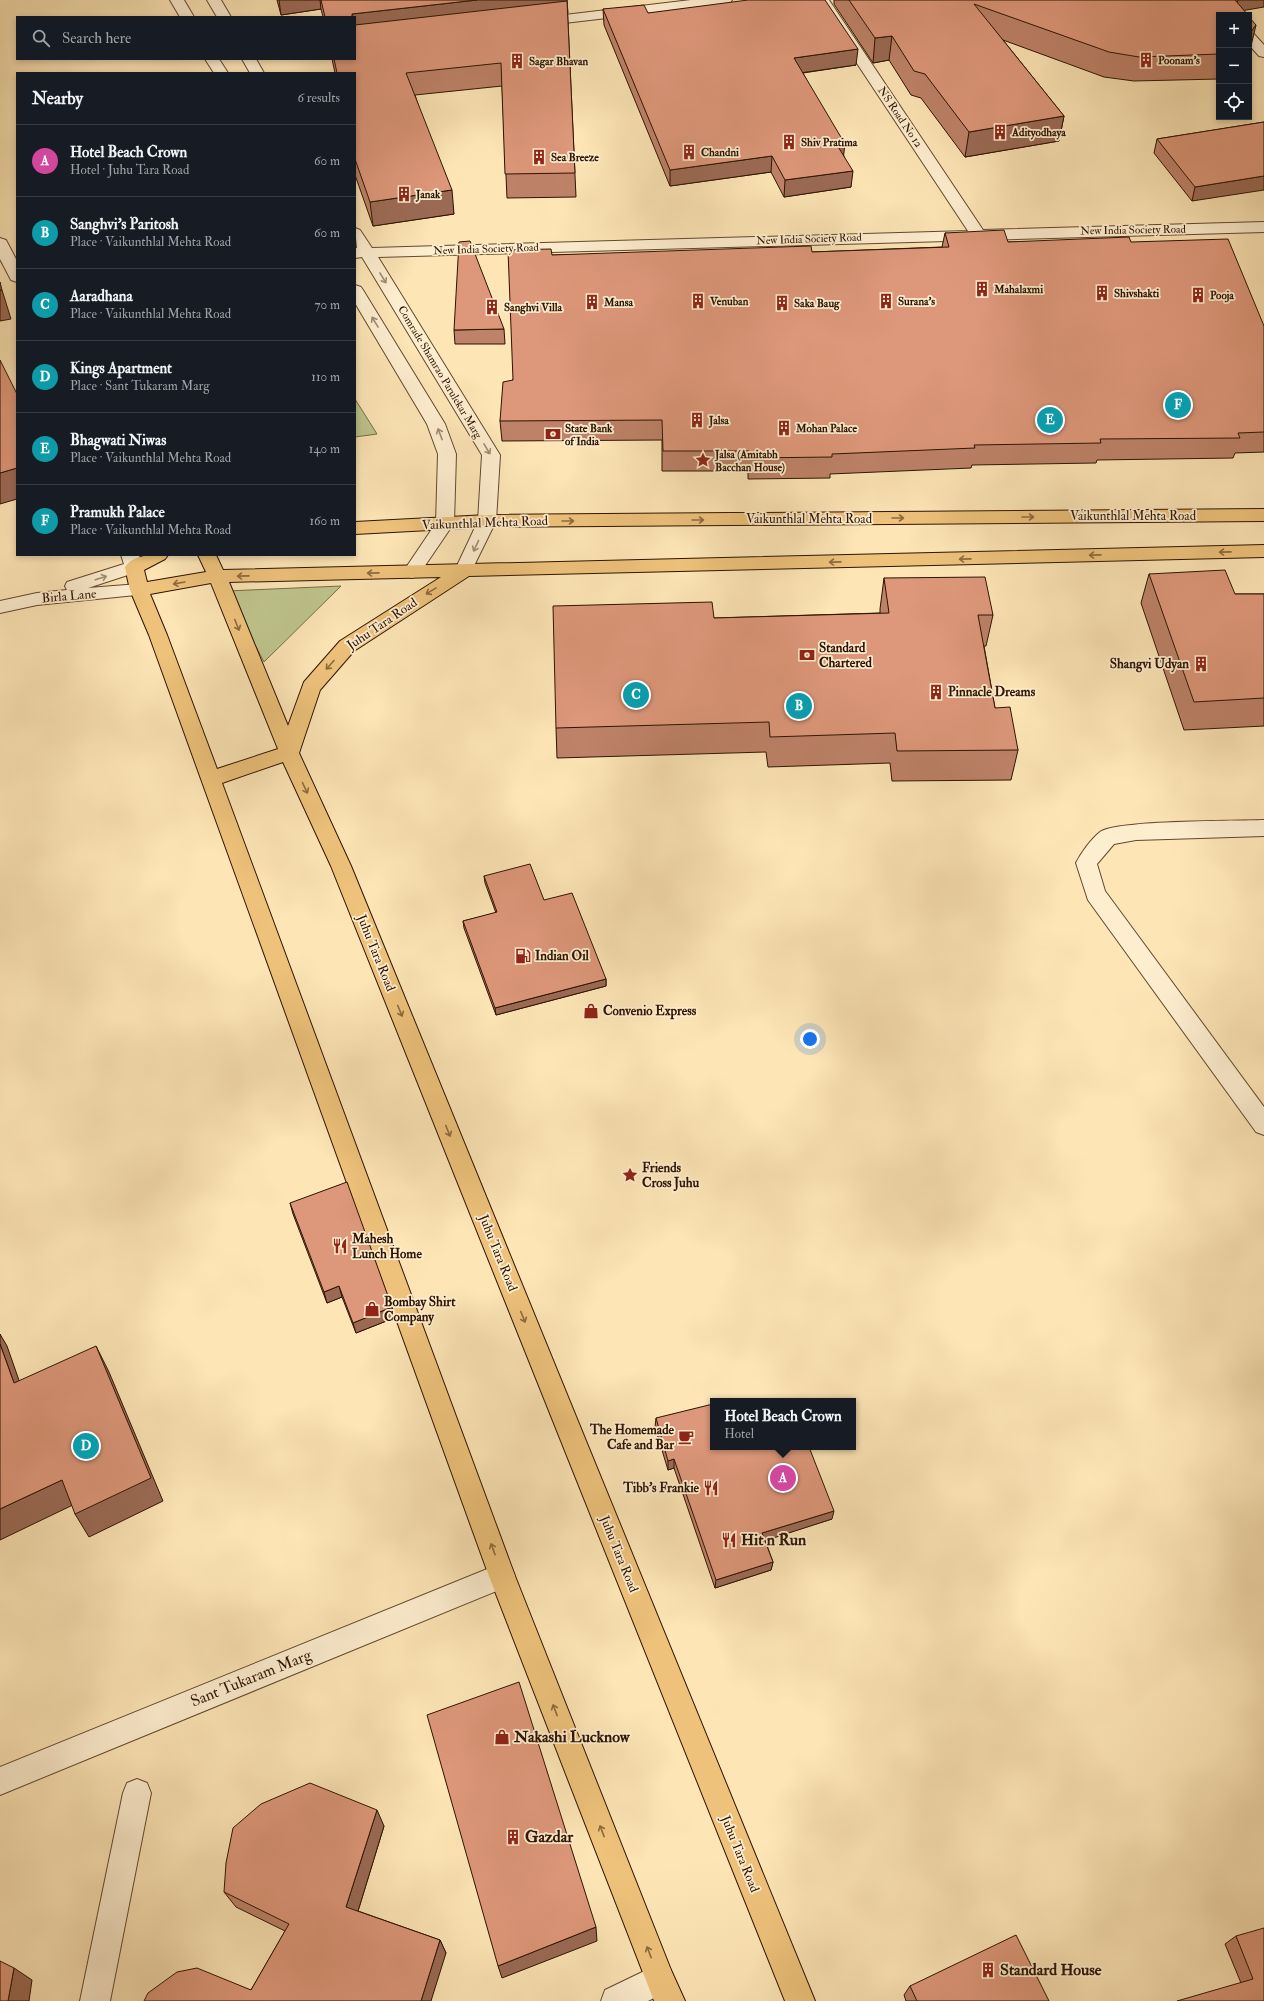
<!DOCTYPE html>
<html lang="en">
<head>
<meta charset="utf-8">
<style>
	:root { --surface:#171b24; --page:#20242c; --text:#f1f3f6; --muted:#9ea1a6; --line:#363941; --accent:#2563eb }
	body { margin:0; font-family:"IM FELL Double Pica",serif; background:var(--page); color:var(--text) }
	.controls { position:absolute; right:12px; top:12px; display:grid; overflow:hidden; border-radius:0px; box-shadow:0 2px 6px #0003 }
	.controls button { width:36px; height:36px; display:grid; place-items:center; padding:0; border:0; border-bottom:1px solid var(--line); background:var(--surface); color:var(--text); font:20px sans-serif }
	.you { position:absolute; left:810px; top:1039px; width:14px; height:14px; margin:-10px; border:3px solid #fff; border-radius:50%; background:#1a73e8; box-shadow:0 0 0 6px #1a73e833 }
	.badge { display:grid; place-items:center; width:26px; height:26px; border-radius:50%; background:var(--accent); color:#fff; font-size:13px; font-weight:700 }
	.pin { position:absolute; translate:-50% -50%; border:2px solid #fff; box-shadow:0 1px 4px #0006 }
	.popup { position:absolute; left:710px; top:1398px; width:146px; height:52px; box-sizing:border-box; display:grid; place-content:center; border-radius:0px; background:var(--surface); filter:drop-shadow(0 1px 3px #0005); font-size:13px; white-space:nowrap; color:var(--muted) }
	.popup b { font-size:15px; color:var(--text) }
	.popup::after { content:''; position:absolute; left:50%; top:100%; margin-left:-8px; border:8px solid transparent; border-top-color:var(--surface) }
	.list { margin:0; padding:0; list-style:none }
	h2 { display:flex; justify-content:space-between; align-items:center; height:52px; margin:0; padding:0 16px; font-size:17px }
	h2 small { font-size:13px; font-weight:400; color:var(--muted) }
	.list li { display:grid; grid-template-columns:26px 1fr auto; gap:12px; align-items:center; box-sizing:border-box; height:72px; padding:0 16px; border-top:1px solid var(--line) }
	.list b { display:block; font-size:15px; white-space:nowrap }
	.list p { margin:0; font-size:13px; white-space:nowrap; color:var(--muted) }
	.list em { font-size:13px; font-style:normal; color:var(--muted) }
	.icon { flex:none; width:22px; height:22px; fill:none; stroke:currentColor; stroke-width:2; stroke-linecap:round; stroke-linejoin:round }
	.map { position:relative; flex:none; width:1264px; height:2001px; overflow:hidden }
	.search { position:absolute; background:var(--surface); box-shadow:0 2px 6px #0003; left:16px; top:16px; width:340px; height:44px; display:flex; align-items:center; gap:10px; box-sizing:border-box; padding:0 14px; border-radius:0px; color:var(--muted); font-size:15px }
	.panel { position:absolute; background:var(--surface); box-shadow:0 2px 6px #0003; left:16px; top:72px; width:340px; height:484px; border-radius:0px }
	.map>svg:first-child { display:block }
	.green { fill:#bfc58e; stroke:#766c47 }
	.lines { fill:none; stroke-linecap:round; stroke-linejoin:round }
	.minor-casing { stroke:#62482e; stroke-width:2 }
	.major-casing { stroke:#2e1300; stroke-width:2 }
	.minor { fill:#feeed0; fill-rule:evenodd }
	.major { fill:#eec27b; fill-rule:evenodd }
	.wall { fill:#be8269; stroke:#2e1300 }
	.shaded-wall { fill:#9b6a55; stroke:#2e1300 }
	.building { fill:#dd977a; stroke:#2e1300 }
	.oneway { stroke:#a08b72 }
	.oneway2 { stroke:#8e6a3e }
	.labels { text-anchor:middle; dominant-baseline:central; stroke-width:3.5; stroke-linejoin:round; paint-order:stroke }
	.far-poi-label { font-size:11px; font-weight:bold; fill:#2e1300; stroke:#feeed0; text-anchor:start }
	.far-street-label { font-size:11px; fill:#2e1300; stroke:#feeed0 }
	.street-label { font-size:13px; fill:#2e1300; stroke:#feeed0 }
	.poi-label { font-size:13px; font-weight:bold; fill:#2e1300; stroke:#feeed0; text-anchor:start }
	.near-poi-label { font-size:16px; font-weight:bold; fill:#2e1300; stroke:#feeed0; text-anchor:start }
	.near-street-label { font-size:16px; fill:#2e1300; stroke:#feeed0 }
</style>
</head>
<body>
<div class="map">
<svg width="1264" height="2001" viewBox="0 0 1264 2001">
	<rect width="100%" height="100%" fill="#fde5b6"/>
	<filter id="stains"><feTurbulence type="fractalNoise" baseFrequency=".005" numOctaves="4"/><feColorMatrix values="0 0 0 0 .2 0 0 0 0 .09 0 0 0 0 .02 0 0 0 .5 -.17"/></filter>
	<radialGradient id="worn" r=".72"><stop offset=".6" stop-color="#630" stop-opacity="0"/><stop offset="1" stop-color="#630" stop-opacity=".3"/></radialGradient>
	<!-- green -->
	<g class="green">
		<path d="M355,399l22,35 -22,3z"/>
		<path d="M341,586l-77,76 -37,-71z"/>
	</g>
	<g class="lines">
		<defs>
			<g id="minor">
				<path d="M170,0h14l10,17h-14z"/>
				<path d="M207,0h14l10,17h-14z"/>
				<path d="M691,0h41l-2,3 -5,1 -186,22 -5,-1 -2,-3 2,-3 5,-1z"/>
				<path d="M815,0h14l154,230 281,-8v10l-886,25 122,198 -4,66 -26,53 -6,2 -6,-2 -3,-4 23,-49 4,-66 -120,-198 -7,1v-10h2l-2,-20 5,2 12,18 596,-17z"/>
				<path d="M1249,33l5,1 10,11v12l-5,-1 -10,-11z"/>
				<path d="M205,59h14l9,14h-14z"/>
				<path d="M242,59h14l8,14h-14z"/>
				<path d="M0,238l6,2 11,21v21l-6,-2 -11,-21z"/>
				<path d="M355,285l6,2 2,3 82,134 11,30 -2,69 -36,53 -6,2 -6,-2 -3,-4 33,-49 2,-69 -11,-30 -72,-121z"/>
				<path d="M121,555h18l4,12 -3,4 -52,17 51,-4 7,2 2,4 -2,4 -109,11 -37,8v-12l37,-8 30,-3 -2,-4 2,-4 57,-18z"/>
				<path d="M1264,820v16l-128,4 -22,4 -17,20 8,27 159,216v28l-8,-3 -168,-232 -12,-37c5,-10 15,-24 24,-31 16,-12 137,-11 164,-12z"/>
				<path d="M502,1563l9,4 4,9 -4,9 -511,210v-28z"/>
				<path d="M137,1779l10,4 4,10 -41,208h-30l43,-208 4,-10z"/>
				<path d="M659,1964l11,4 4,11 -4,11 -22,11h-47l4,-11z"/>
			</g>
			<g id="major">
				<path d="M1264,509v12l-777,6 -132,7v-12l132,-7z"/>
				<path d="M1264,545v12l-795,19 -115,75 -34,39 -21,63 52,113 464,1135h-30l-454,-1135 -48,-104 -61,21 293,793 156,394 14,31h-31l-165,-425 -340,-941 -19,-45 -5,-23c9,-14 29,-12 43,-12l-3,4 -21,11 3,12 59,-10 -8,-17h18l7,15zM441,577l-101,64 -36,41 -16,44 -59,-144zM211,583l67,166 -61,20 -50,-134 -17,-41z"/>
			</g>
		</defs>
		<!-- minor casing -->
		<use href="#minor" class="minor-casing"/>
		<!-- major casing -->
		<use href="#major" class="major-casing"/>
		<!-- minor -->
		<use href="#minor" class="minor"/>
		<!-- major -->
		<use href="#major" class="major"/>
	</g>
	<!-- wall -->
	<g class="wall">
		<path d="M277,0h290l9,197 -69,1 -5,-112 -87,9 39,119 -81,12 -18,-51v-102h-20l-3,-14h23v-42h-32l-2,-8 -40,6z"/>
		<path d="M834,0h430l-45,15v64l-85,2 -30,-4 -101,-37 61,76 -5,25 -94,16 -44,-59 -10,-3 -22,-35 -16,3 -39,-59z"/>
		<path d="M603,9l45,4 208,52 -53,8 41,83 7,31 -67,10 -13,-25 -101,14 -66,-161z"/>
		<path d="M1264,122l-72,79 -38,-48 3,-14z"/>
		<path d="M945,233l63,9h123l133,84v126l-29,1 -2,5 -136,2 -1,3 -124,2 -1,3 -141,6v4l-82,1v-8h-86v-31l-160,1 -2,-20 52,-166 260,-3 130,-5z"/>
		<path d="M504,329l1,15h-50l-1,-14z"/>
		<path d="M1149,574l86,20h29v132l-80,4 -43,-127z"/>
		<path d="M884,578l109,37 -7,31h-2l11,62 23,42 -7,30 -119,1 -2,-18 -122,4 -2,-15 -209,6 -1,-30 158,-110 166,-5v-4z"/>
		<path d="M484,876l60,24 62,79v7l-110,29 -32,-87 -1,-7 33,-8 -11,-30z"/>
		<path d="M290,1203l104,115 -38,15 -14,-36 -15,6 -34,-89z"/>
		<path d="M656,1418l57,29 119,72 -67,21 8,22 -2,8 -56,18 -41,-120 -6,2 -13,-43z"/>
		<path d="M384,1826l-26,85 82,29 6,13 -195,37 34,-59 -49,-24 -12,-15z"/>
		<path d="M1236,1936l28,65 -23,-18 -16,-39z"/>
		<path d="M910,1986l139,15h-143l-2,-6z"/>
	</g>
	<!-- shaded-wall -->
	<g class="shaded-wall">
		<path d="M279,0h41l1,9 -40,6z"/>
		<path d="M477,0h90l1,13 -213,24v-20h-3v-3z"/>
		<path d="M1238,0h26v7l-29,5z"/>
		<path d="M1256,25l-6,25 -1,1v-17z"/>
		<path d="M892,36l-3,24 -16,3 2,-25z"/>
		<path d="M858,49l-2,16 -63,9 1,-16z"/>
		<path d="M1064,116l-5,25 -94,16 4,-25z"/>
		<path d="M845,144l-2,16 -6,-15z"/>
		<path d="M772,156l-1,16 -101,14v-16z"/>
		<path d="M853,171l-2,16 -67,10 1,-17z"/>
		<path d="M1264,176v14l-72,11 3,-14z"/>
		<path d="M452,190l2,24 -81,12 -3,-24z"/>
		<path d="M0,290h2l9,29 -11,2z"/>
		<path d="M17,468v31l-17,5v-31z"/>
		<path d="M606,979v7l-110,29 -1,-7z"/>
		<path d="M339,1286l3,11 -15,6 -3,-11z"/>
		<path d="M392,1307l2,11 -38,15 -3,-10z"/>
		<path d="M0,1334l7,12 22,63 -15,-26 -14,-39z"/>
		<path d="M96,1346l13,26 54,129 -74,36 -14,-23z"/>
		<path d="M674,1459v9l-6,2v-9z"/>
		<path d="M62,1480l15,23 -77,37v-31z"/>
		<path d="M834,1511l-2,8 -71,23 1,-9z"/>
		<path d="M773,1562l-2,8 -56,18 1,-8z"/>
		<path d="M377,1810l7,16 -29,95 -9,-14z"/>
		<path d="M596,1927l1,14 -95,37 -4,-12z"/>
		<path d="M440,1940l6,13 -15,48h-10z"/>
		<path d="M14,1968l18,12 -3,21h-21z"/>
	</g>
	<!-- building -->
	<g class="building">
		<path d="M321,0h156l-125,14v3h-27z"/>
		<path d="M748,0h77l33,49 -64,9 51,86 -8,1 16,26 -68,9 -13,-24 -102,14 -67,-161 41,-4 4,8z"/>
		<path d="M849,0h386l13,15h-29v39l-80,3 -30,-5 -135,-48 90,112 -95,16 -44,-58 -11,-3 -22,-35 -17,2z"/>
		<path d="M567,1l8,172 -70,1 -4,-111 -95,10 46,117 -82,12 -15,-43v-86h-18l-3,-14h21v-34z"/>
		<path d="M1249,17l7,8 -7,9z"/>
		<path d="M1264,122v54l-69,11 -38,-48z"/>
		<path d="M1004,230l4,12 121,-5 2,5 97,-3 36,87v106l-26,1 2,5 -140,1 1,4 -127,2 1,3 -143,6v3l-82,1 -1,-7h-86l-1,-31 -162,1 3,-39 10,-2 -5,-130 43,-1 1,6 259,-9 1,6 137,-5 -4,-14z"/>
		<path d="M470,241l34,88 -50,1 5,-88z"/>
		<path d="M0,282l2,8h-2z"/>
		<path d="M0,360l17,34v74l-17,5z"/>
		<path d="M1225,570l10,24h29v104l-70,4 -45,-128z"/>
		<path d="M985,577l8,38h-15l17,93 15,-1 8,43 -121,1 -2,-18 -125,4 -1,-15 -213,6 -3,-122 159,-4 2,16 175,-5 -5,-35z"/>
		<path d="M530,864l14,36 28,-7 34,86 -111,29 -32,-87 34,-9 -13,-36z"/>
		<path d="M347,1182l45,125 -39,16 -14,-37 -15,6 -34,-89z"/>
		<path d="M0,1344l14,39 82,-37 55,132 -76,36 -13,-34 -62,29z"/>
		<path d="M713,1404v43h96l25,64 -72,22 11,29 -57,18 -42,-121 -6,2 -12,-43z"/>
		<path d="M519,1682l77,245 -98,39 -71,-251z"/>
		<path d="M310,1783l67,27 -31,97 94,33 -19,61h-277l4,-8 29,-21 20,-4 54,22 38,-66 -65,-32 2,-29 7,-35 28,-24z"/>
		<path d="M1264,1928v73h-87l76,-22 -17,-43z"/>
		<path d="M1016,1935l33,66h-132l-7,-15z"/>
		<path d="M0,1961l14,7 -6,33h-8z"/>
	</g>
	<!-- one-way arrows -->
	<defs><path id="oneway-shaft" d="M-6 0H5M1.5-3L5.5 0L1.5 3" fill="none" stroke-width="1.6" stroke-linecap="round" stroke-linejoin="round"/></defs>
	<g class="oneway">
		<use href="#oneway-shaft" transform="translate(383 278) rotate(59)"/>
		<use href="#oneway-shaft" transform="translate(375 322) rotate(-121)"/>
		<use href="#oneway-shaft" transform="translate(440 434) rotate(-111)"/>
		<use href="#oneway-shaft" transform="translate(487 449) rotate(59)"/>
		<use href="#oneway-shaft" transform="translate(476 546) rotate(115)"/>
		<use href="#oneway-shaft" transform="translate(101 578) rotate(-18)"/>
	</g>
	<g class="oneway2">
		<use href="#oneway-shaft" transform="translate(1028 517)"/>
		<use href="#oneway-shaft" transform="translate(898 518)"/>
		<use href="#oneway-shaft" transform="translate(698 520)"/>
		<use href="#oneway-shaft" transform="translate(568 521)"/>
		<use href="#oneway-shaft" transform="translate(1225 552) rotate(179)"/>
		<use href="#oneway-shaft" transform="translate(1095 555) rotate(179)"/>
		<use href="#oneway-shaft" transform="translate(965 559) rotate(179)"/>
		<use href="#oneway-shaft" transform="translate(835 562) rotate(179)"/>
		<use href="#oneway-shaft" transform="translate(373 573) rotate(179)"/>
		<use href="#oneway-shaft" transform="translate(243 576) rotate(179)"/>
		<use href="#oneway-shaft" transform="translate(179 583) rotate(170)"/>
		<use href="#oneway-shaft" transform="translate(431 591) rotate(148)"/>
		<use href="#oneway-shaft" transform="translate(237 625) rotate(68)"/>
		<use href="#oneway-shaft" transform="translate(330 665) rotate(132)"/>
		<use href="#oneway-shaft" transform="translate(305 788) rotate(65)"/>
		<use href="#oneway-shaft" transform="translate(400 1011) rotate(68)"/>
		<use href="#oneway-shaft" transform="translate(448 1131) rotate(68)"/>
		<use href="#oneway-shaft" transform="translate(523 1317) rotate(68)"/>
		<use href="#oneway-shaft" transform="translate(493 1549) rotate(-110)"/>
		<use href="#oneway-shaft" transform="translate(555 1710) rotate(-111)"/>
		<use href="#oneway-shaft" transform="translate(602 1831) rotate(-111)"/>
		<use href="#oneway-shaft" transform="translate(649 1952) rotate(-111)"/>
	</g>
	<!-- icons -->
	<defs>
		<symbol id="building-bare" viewBox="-9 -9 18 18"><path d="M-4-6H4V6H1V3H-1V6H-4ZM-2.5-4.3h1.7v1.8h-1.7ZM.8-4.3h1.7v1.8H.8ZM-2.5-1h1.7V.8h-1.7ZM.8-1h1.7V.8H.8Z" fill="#8f2418" stroke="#feeed0" stroke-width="2.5" paint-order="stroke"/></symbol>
		<symbol id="bank-bare" viewBox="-9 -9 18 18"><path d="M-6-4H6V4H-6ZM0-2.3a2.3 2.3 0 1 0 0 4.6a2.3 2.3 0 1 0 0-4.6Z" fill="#8f2418" stroke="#feeed0" stroke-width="2.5" paint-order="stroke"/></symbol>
		<symbol id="sight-bare" viewBox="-9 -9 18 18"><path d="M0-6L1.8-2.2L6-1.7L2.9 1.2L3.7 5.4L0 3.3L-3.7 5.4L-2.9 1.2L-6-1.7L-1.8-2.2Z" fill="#8f2418" stroke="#feeed0" stroke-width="2.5" paint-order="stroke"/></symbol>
		<symbol id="fuel-bare" viewBox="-9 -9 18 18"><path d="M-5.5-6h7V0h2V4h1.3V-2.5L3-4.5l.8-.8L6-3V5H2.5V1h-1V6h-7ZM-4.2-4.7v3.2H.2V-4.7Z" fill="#8f2418" stroke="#feeed0" stroke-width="2.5" paint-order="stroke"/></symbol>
		<symbol id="shop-bare" viewBox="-9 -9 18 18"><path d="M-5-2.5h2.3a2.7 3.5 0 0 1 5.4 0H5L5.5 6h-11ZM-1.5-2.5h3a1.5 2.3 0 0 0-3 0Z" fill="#8f2418" stroke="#feeed0" stroke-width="2.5" paint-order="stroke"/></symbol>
		<symbol id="restaurant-bare" viewBox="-9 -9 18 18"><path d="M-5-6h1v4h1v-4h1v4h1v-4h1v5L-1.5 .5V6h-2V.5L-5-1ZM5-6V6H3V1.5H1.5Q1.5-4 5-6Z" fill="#8f2418" stroke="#feeed0" stroke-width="2.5" paint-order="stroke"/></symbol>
		<symbol id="cafe-bare" viewBox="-9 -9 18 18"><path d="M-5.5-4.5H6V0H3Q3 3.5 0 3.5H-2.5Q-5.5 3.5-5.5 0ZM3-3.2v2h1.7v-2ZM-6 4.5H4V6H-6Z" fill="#8f2418" stroke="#feeed0" stroke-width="2.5" paint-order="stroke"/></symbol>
	</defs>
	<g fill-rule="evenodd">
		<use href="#building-bare" x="1135" y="49" width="22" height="22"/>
		<use href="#building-bare" x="506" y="50" width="22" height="22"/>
		<use href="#building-bare" x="989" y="121" width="22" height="22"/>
		<use href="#building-bare" x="778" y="131" width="22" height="22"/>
		<use href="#building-bare" x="678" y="141" width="22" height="22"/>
		<use href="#building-bare" x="528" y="146" width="22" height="22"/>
		<use href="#building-bare" x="393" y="183" width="22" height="22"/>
		<use href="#building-bare" x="971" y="278" width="22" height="22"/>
		<use href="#building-bare" x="1091" y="282" width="22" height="22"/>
		<use href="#building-bare" x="1187" y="284" width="22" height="22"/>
		<use href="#building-bare" x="687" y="290" width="22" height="22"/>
		<use href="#building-bare" x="875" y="290" width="22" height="22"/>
		<use href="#building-bare" x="581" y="291" width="22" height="22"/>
		<use href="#building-bare" x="771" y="292" width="22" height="22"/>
		<use href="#building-bare" x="481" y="296" width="22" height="22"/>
		<use href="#building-bare" x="686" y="409" width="22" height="22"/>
		<use href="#building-bare" x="773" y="417" width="22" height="22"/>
		<use href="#bank-bare" x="542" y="423" width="22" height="22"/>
		<use href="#sight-bare" x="692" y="449" width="22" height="22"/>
		<use href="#bank-bare" x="796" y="644" width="22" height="22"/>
		<use href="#building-bare" x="1190" y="653" width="22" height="22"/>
		<use href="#building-bare" x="925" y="681" width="22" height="22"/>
		<use href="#fuel-bare" x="512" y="945" width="22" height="22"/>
		<use href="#shop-bare" x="580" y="1000" width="22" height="22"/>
		<use href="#sight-bare" x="619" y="1164" width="22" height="22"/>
		<use href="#restaurant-bare" x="329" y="1235" width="22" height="22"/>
		<use href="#shop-bare" x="361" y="1298" width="22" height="22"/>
		<use href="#cafe-bare" x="675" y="1426" width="22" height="22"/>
		<use href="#restaurant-bare" x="700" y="1477" width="22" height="22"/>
		<use href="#restaurant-bare" x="718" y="1529" width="22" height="22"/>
		<use href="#shop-bare" x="491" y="1726" width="22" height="22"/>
		<use href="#building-bare" x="502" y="1826" width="22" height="22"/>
		<use href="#building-bare" x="977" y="1959" width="22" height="22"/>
	</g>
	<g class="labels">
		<!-- far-poi labels -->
		<g class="far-poi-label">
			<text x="1158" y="60">Poonam's</text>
			<text x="529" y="61">Sagar Bhavan</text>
			<text x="1012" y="132">Adityodhaya</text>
			<text x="801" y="142">Shiv Pratima</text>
			<text x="701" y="152">Chandni</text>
			<text x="551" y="157">Sea Breeze</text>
			<text x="416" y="194">Janak</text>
			<text x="994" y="289">Mahalaxmi</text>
			<text x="1114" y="293">Shivshakti</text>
			<text x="1210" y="295">Pooja</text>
			<text x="710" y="301">Venuban</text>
			<text x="898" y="301">Surana's</text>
			<text x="604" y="302">Mansa</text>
			<text x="794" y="303">Saka Baug</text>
			<text x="504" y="307">Sanghvi Villa</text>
			<text x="709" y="420">Jalsa</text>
			<text x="565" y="428">State Bank<tspan x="565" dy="13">of India</tspan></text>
			<text x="796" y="428">Mohan Palace</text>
			<text x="715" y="454">Jalsa (Amitabh<tspan x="715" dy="13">Bacchan House)</tspan></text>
		</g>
		<!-- far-street labels -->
		<g class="far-street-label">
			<text transform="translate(900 117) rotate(56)">NS Road No 12</text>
			<text transform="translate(1133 230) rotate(-1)">New India Society Road</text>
			<text transform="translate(809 239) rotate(-2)">New India Society Road</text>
			<text transform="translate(486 249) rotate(-2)">New India Society Road</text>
			<text transform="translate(440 372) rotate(59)">Comrade Shamrao Parulekar Marg</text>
		</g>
		<!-- street labels -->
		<g class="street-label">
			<text x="1133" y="516">Vaikunthlal Mehta Road</text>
			<text x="809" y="519">Vaikunthlal Mehta Road</text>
			<text transform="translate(485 523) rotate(-2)">Vaikunthlal Mehta Road</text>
			<text transform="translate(69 596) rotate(-5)">Birla Lane</text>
			<text transform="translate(382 624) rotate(-34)">Juhu Tara Road</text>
			<text transform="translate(376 953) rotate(68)">Juhu Tara Road</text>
			<text transform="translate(498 1253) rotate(68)">Juhu Tara Road</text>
			<text transform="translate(619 1554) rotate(68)">Juhu Tara Road</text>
			<text transform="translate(740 1854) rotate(68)">Juhu Tara Road</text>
		</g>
		<!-- poi labels -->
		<g class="poi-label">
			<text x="819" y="648">Standard<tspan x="819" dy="15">Chartered</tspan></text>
			<text x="1189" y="664" text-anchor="end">Shangvi Udyan</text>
			<text x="948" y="692">Pinnacle Dreams</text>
			<text x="535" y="956">Indian Oil</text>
			<text x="603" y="1011">Convenio Express</text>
			<text x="642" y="1168">Friends<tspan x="642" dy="15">Cross Juhu</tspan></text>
			<text x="352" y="1239">Mahesh<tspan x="352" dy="15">Lunch Home</tspan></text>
			<text x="384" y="1302">Bombay Shirt<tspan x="384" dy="15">Company</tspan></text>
			<text x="674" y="1430" text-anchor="end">The Homemade<tspan x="674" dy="15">Cafe and Bar</tspan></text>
			<text x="699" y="1488" text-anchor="end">Tibb's Frankie</text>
		</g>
		<!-- near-poi labels -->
		<g class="near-poi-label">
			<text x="741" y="1540">Hit n Run</text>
			<text x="514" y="1737">Nakashi Lucknow</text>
			<text x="525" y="1837">Gazdar</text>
			<text x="1000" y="1970">Standard House</text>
		</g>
		<!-- near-street labels -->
		<g class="near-street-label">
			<text transform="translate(251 1678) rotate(-22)">Sant Tukaram Marg</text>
		</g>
	</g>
	<rect width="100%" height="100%" filter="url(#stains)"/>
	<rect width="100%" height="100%" fill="url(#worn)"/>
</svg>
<div class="controls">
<button>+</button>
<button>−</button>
<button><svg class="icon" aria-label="locate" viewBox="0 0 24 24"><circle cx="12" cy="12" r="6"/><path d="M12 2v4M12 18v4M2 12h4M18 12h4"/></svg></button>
</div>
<div class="you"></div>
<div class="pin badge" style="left:783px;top:1478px;background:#d1479c">A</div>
<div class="popup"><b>Hotel Beach Crown</b>Hotel</div>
<div class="pin badge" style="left:799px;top:706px;background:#0f9aa8">B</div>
<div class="pin badge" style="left:636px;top:695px;background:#0f9aa8">C</div>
<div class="pin badge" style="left:86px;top:1446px;background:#0f9aa8">D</div>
<div class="pin badge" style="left:1050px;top:420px;background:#0f9aa8">E</div>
<div class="pin badge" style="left:1178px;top:405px;background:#0f9aa8">F</div>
<div class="search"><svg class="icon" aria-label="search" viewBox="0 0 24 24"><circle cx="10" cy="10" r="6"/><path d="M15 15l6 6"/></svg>Search here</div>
<section class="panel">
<h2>Nearby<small>6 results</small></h2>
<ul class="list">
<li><span class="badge" style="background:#d1479c">A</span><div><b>Hotel Beach Crown</b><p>Hotel · Juhu Tara Road</p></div><em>60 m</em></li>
<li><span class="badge" style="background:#0f9aa8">B</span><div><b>Sanghvi's Paritosh</b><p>Place · Vaikunthlal Mehta Road</p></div><em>60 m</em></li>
<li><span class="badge" style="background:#0f9aa8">C</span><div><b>Aaradhana</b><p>Place · Vaikunthlal Mehta Road</p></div><em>70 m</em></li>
<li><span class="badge" style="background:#0f9aa8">D</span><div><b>Kings Apartment</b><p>Place · Sant Tukaram Marg</p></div><em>110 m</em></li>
<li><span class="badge" style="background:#0f9aa8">E</span><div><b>Bhagwati Niwas</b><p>Place · Vaikunthlal Mehta Road</p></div><em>140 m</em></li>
<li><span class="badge" style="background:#0f9aa8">F</span><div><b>Pramukh Palace</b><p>Place · Vaikunthlal Mehta Road</p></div><em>160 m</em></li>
</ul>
</section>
</div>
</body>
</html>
